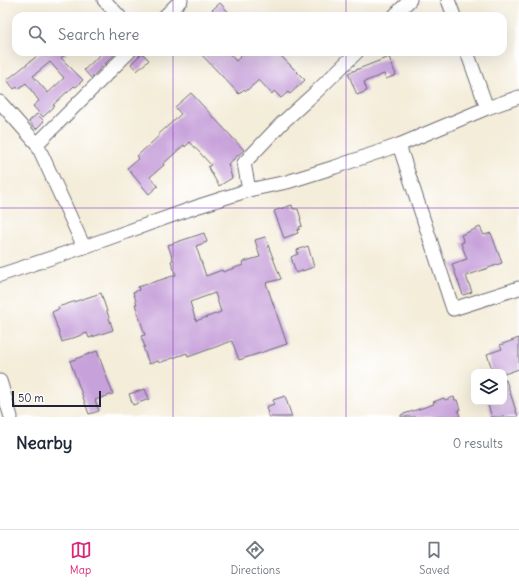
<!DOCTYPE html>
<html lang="en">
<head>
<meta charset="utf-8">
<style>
	:root { --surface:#fff; --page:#f6f6f7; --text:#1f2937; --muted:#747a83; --line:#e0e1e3; --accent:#db2777 }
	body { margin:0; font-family:Delius,sans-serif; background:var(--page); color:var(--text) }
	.controls { position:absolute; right:12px; bottom:12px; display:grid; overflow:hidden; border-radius:8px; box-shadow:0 4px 16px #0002 }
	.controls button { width:36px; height:36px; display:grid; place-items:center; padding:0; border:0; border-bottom:1px solid var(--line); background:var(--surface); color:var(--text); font:20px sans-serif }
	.scale { position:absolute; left:12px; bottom:10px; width:89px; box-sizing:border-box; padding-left:4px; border:2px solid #22223b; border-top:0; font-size:11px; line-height:14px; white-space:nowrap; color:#22223b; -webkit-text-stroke:3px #fff; paint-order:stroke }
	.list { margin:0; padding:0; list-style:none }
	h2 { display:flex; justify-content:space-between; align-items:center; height:52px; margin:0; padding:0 16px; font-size:17px }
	h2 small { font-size:13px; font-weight:400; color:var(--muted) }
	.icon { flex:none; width:22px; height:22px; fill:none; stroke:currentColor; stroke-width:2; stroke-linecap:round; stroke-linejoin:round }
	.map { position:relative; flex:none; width:519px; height:417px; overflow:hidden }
	.search { position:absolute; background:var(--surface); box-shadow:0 4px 16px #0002; left:12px; right:12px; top:12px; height:44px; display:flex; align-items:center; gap:10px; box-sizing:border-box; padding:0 14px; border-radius:12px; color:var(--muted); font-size:15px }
	.sheet { height:112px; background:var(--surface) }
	nav { display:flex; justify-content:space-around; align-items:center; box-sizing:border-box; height:56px; border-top:1px solid var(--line); background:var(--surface); font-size:11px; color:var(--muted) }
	nav a { display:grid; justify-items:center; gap:2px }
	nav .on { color:var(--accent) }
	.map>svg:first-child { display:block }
	.building { fill:#c7a1da; fill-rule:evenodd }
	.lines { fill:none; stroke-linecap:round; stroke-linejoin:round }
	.street-casing { stroke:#6c6973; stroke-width:15 }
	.street { stroke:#fff; stroke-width:13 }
	.grid { fill:none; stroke:#7b2cbf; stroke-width:1; stroke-opacity:0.55 }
</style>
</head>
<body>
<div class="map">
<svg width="519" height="417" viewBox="0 0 519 417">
	<rect width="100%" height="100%" fill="#fff"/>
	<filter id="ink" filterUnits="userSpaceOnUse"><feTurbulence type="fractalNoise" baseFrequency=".025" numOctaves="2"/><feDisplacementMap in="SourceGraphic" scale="8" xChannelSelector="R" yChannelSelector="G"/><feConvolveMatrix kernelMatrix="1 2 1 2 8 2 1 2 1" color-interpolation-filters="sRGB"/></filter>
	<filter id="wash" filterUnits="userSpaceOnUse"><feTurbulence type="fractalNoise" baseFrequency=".012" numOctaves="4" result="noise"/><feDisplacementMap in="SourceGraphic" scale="16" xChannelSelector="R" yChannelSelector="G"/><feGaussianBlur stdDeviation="0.9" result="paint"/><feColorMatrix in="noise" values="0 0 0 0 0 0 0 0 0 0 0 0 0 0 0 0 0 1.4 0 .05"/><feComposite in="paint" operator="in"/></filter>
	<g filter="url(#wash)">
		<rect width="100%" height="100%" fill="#f4edda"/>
		<g id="blocks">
			<!-- building -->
			<g class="building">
				<path d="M220,3l12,13h-13l-7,-6z"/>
				<path d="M42,52h26l-7,6 22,22 -7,7 -2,-1 -7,7v-1l-14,13 2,1 -12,11 -10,-11 6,-5 -13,-18 -8,6 -1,-2 -3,2 -7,-9zM50,62l14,16 -16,15 -15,-17z"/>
				<path d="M103,52h14l-26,26 -7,-8z"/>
				<path d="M199,52h29l8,9 9,-9h32l28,28 -15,14 -2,-2 -7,6 -7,-7 -2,3 -13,-14 -13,11 -2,-2 -5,5z"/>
				<path d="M142,53l7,7 -12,11 -6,-7z"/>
				<path d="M389,57l7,18 -10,4 -2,-5 -20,8 3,9 -10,4 -9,-22z"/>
				<path d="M191,93l53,57 -16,14 4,14 -13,8 -11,-19 3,-2 -21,-23 -5,5 -1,-2 -21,19 1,1 -14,12 8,9 -9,8 -22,-26 12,-10 -2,-2 23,-21 -1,-1 22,-20 -6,-7z"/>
				<path d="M37,114l7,7 -8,8 -7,-8z"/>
				<path d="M292,205l1,4h5l3,10h-1l2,7 -3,1 1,2 -3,1 1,3 -14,5 -10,-27z"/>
				<path d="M480,227l4,8 7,-2 11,30 -36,13 6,16 -9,3 -11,-31 15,-5 -6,-16 3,-1 -3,-7z"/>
				<path d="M204,233l3,9 -11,4 10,30 16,-6 1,2 20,-7 -1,-3 18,-5 -5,-17 10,-3 16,42 -15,4 21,61 -48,16 -7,-19 -44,16 -1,-4 -28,10 -1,-2 -9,3 -6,-17h2l-4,-11 4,-1 -10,-31h2l-4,-12 6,-2 -1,-3 38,-12 -5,-14 2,-1 -5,-15zM215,293l6,19 -25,9 -6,-19z"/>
				<path d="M308,246l6,21 -18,6 -5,-16 7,-3 -1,-4z"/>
				<path d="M101,293l12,37 -24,8 -2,-5 -25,9 -10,-30 7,-3 -1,-2z"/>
				<path d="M519,338v31l-15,5v-2h-11l-6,-18 15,-5 -2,-4z"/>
				<path d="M97,351l16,43 -18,6 4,11 -10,3 -19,-53z"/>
				<path d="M504,380h2l12,37h-26l-5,-15h17z"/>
				<path d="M145,389l4,10 -16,6 -4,-11z"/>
				<path d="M285,396l7,21h-23l-3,-10 8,-3 -1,-4z"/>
				<path d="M454,397l1,3h2l3,10h-2l2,7h-59v-2l33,-11 -1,-2 11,-4 1,2z"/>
			</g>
		</g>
	</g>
	<g filter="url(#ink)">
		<use href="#blocks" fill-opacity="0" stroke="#6c6973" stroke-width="1"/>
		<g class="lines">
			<defs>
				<g id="street">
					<path d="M104,0l15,16"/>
					<path d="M448,0l6,16"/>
					<path d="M165,16l16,-16"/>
					<path d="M394,16l16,-16"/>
					<path d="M467,52l20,56"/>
					<path d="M0,102l37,42 47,103"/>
					<path d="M37,144l92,-92"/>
					<path d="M399,145l54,164 66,-21"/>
					<path d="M249,190l-5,-27 38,-40 34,-31 41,-40"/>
					<path d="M0,275l84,-28 115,-41 50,-16 38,-8 48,-15 64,-22 88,-37 32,-11"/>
					<path d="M0,381l11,36"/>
				</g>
			</defs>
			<!-- street casing -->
			<use href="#street" class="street-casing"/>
			<!-- street -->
			<use href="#street" class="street"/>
		</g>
	</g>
	<!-- grid -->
	<path class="grid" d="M173,0v16M346,0v16M173,52v365M346,52v365M0,208h519"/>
</svg>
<div class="controls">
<button><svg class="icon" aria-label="layers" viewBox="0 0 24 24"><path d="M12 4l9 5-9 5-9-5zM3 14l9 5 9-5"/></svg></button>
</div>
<div class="scale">50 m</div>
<div class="search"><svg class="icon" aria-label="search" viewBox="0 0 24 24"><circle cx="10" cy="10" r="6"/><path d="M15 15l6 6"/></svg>Search here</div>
</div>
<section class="sheet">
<h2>Nearby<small>0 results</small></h2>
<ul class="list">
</ul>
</section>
<nav>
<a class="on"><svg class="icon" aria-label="map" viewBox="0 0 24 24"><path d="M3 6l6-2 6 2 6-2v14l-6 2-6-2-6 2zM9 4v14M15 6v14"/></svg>Map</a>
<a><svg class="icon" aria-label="directions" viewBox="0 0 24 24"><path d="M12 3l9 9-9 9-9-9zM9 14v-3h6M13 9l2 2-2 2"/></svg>Directions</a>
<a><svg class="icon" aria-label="saved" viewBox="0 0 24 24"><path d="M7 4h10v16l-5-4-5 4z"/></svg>Saved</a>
</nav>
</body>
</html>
